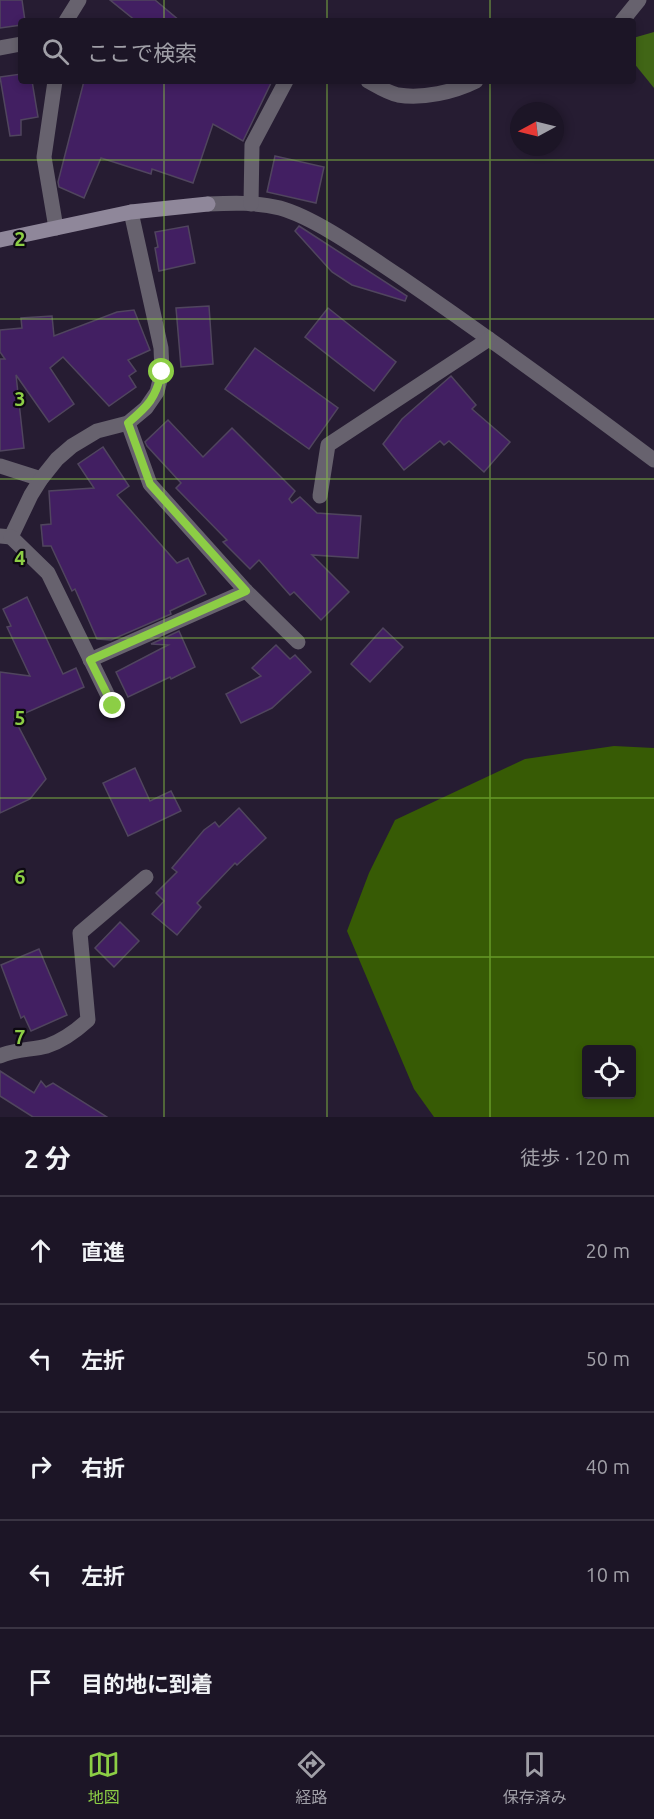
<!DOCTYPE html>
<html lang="ja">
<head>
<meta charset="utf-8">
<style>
	:root { --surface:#1c1526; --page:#251e2e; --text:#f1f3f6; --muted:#a09fa7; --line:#3a3443; --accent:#8cce45 }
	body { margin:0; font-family:Ubuntu,"Noto Sans JP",sans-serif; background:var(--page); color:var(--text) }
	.controls { position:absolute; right:18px; bottom:18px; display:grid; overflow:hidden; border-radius:6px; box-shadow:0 3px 9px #0003 }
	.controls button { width:54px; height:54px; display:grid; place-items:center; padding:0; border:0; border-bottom:2px solid var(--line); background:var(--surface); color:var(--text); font:30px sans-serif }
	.compass { position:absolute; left:510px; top:102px; width:54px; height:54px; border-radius:50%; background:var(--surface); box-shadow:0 3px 9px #0003; rotate:263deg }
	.stop { position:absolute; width:18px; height:18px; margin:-14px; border:4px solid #8cce45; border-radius:50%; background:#fff }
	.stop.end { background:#8cce45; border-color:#fff; box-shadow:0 2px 6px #0008 }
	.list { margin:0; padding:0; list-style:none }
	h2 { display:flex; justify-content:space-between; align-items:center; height:78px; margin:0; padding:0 24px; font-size:26px }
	h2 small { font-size:20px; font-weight:400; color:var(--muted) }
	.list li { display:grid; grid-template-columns:39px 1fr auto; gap:18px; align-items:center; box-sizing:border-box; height:108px; padding:0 24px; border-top:2px solid var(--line) }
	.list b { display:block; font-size:22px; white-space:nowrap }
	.list em { font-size:20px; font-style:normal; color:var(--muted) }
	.icon { flex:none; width:33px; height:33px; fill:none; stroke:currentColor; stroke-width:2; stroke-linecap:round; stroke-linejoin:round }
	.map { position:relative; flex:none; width:654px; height:1117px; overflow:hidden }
	.search { position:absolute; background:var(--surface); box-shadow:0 3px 9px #0003; left:18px; right:18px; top:18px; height:66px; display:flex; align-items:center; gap:15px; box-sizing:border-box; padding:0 21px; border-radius:6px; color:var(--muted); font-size:22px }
	.sheet { height:618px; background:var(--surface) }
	nav { display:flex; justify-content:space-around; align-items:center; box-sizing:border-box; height:84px; border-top:2px solid var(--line); background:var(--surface); font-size:16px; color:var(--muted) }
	nav a { display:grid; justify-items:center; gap:3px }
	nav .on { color:var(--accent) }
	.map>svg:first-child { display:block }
	.forest { fill:#375b05; fill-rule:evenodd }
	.water { fill:#416616 }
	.building { fill:#421f62; stroke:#50455e; stroke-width:1.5 }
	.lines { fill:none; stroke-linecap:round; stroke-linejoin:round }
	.street { stroke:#67626e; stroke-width:15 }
	.secondary { stroke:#8f879a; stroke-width:15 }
	.route { stroke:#8cce45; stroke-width:8 }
	.grid { fill:none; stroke:#8cce45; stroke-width:1.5; stroke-opacity:0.55 }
	.grid-label { font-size:20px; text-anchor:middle; font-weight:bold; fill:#8cce45; stroke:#0d0912; stroke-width:4.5; stroke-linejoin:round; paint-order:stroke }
</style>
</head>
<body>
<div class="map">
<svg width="654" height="1117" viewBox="0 0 654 1117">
	<rect width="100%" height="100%" fill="#261c32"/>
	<!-- forest -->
	<path class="forest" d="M614,746l40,2v369h-220l-20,-28 -67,-158 22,-58 26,-53 130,-61zM586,1050h46v44h-46z"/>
	<!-- water -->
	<path class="water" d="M654,32v56l-21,-26v-24z"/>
	<!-- building -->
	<g class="building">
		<path d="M0,0h22l3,21h-4v4l-21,3z"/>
		<path d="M110,0h45l25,21h-44z"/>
		<path d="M21,74v7h11l6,36 -17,3v15l-11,1 -10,-59z"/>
		<path d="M84,81h188l-29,60 -30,-17 -20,59 -41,-14 -1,5 -50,-16 -17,40 -25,-11 -1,-5z"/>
		<path d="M275,156l49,11 -8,36 -49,-11z"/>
		<path d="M188,226l7,37 -36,8 -4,-23 3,-1 -3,-15z"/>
		<path d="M299,226l108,70 -2,5 -53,-16 -20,-13 -37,-41z"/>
		<path d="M209,306l4,58 -32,3 -5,-59z"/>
		<path d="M328,308l68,54 -22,29 -69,-54z"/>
		<path d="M134,310l16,40 -22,10 8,11 -7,5 7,11 -27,19 -46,-49 -13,11 24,36 -25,18 -33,-47 8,73 -24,3v-92h5l-5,-7v-22l22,-2 -1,-10 31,-2 2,20 63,-24z"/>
		<path d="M255,348l83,60 -29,41 -84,-60z"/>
		<path d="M451,376l25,29 -4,4 38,33 -26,30 -35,-31 -5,4 -4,-4 -36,29 -21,-26 19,-25z"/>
		<path d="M168,420l35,37 29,-29 63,63 -6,8 3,4 8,-6 17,16 44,3 -3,42 -46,-3 37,37 -28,28 -27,-28 -4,3 -31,-35 -9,9 -27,-27 4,-2 -51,-52 5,-5 -34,-37 -2,-4z"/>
		<path d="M103,447l26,39 -12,9 60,68 11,-5 18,36 -36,17 1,3 -60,26 -14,-1 -22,-50 -3,2 -21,-45h-8l-2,-21 10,-1 -2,-33 45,-3 -16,-24z"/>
		<path d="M27,597l36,77 13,-6 8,19 -70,31 32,61 -16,20 -30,14v-141l30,4 -23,-49 4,-1 -8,-17z"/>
		<path d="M383,628l20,19 -33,35 -19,-18z"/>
		<path d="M179,631l16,36 -24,12 -1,-2 -42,20 -12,-25 52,-27 -17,-1z"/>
		<path d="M276,645l14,14 5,-4 16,17 -39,36 -31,15 -15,-29 35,-18 -9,-8z"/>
		<path d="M135,768l15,33 21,-10 10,20 -53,25 -25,-53z"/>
		<path d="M239,808l27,30 -29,27 -2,-2 -38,40 4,4 -24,28 -25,-21 12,-13 -8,-8 21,-21 -5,-4 32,-38 11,-8 4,5z"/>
		<path d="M120,922l19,19 -25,26 -19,-19z"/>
		<path d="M39,949l28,66 -36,16 -7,-15 -3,2 -20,-53z"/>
		<path d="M0,1071l34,22 7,-12 5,6 7,-4 54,34h-74l-33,-21z"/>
	</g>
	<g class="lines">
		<!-- street -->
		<g class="street">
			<path d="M66,21l13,-21"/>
			<path d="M622,21l17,-21"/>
			<path d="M0,48l21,-4"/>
			<path d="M55,81l-11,76 12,71"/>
			<path d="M368,81c9,5 20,12 30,14 25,4 56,-3 78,-14"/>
			<path d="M208,204c23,-1 49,-2 72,4 36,10 87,47 119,68 86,59 171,121 255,184"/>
			<path d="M251,204l1,-59 34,-64"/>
			<path d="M128,423l22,61 96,107 52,51"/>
			<path d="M0,466l41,13"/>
			<path d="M320,496l8,-51 161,-106"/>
			<path d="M0,536l11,1 20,-42 10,-16 16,-20 15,-13 25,-15 31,-8 18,-15 11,-16 5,-20 -1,-24 -30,-136"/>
			<path d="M11,537l37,36 65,133"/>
			<path d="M90,660l156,-69"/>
			<path d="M0,1056c15,-7 32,-6 47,-10 15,-5 30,-16 41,-26l-8,-87 66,-56"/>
		</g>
		<!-- secondary -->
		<path class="secondary" d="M0,240l131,-28 77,-8"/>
	</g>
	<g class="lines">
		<!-- route -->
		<path class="route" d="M113,706l-23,-46 156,-69 -96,-107 -22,-61c21,-18 27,-24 34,-51"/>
	</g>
	<!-- grid -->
	<path class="grid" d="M164,0v21M327,0v21M490,0v21M164,81v1036M327,81v1036M490,81v1036M0,160h654M0,319h654M0,479h654M0,638h654M0,798h654M0,957h654"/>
	<g class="grid-label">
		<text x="20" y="246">2</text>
		<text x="20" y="406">3</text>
		<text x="20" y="565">4</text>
		<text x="20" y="725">5</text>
		<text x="20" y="884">6</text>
		<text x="20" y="1044">7</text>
	</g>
</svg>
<div class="controls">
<button><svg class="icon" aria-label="locate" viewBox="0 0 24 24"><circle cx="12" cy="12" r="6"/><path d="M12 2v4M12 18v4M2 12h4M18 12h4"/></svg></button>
</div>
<svg class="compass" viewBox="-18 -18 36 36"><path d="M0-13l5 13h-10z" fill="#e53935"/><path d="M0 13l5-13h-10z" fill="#a09fa7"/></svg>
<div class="stop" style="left:162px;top:372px"></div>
<div class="stop end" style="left:113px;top:706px"></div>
<div class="search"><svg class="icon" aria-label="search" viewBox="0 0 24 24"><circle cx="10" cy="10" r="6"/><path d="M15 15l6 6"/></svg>ここで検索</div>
</div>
<section class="sheet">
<h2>2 分<small>徒歩 · 120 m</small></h2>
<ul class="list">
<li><svg class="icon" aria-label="ahead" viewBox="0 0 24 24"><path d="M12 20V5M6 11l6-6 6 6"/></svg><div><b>直進</b></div><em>20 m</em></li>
<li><svg class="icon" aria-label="left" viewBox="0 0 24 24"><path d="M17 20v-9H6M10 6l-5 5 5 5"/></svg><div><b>左折</b></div><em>50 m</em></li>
<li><svg class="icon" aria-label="right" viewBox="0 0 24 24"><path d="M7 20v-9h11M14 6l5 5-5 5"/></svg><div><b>右折</b></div><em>40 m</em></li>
<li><svg class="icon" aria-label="left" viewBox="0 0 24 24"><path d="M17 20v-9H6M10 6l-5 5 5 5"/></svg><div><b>左折</b></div><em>10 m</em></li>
<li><svg class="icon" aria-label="arrive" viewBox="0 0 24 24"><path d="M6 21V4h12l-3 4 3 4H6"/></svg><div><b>目的地に到着</b></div></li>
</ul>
</section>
<nav>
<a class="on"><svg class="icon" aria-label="map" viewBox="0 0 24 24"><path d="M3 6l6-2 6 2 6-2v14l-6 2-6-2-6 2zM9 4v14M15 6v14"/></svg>地図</a>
<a><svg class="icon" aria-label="directions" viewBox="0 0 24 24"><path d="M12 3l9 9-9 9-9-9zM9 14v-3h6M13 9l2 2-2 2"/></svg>経路</a>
<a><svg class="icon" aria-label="saved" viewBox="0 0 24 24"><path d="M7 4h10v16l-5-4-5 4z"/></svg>保存済み</a>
</nav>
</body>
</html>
